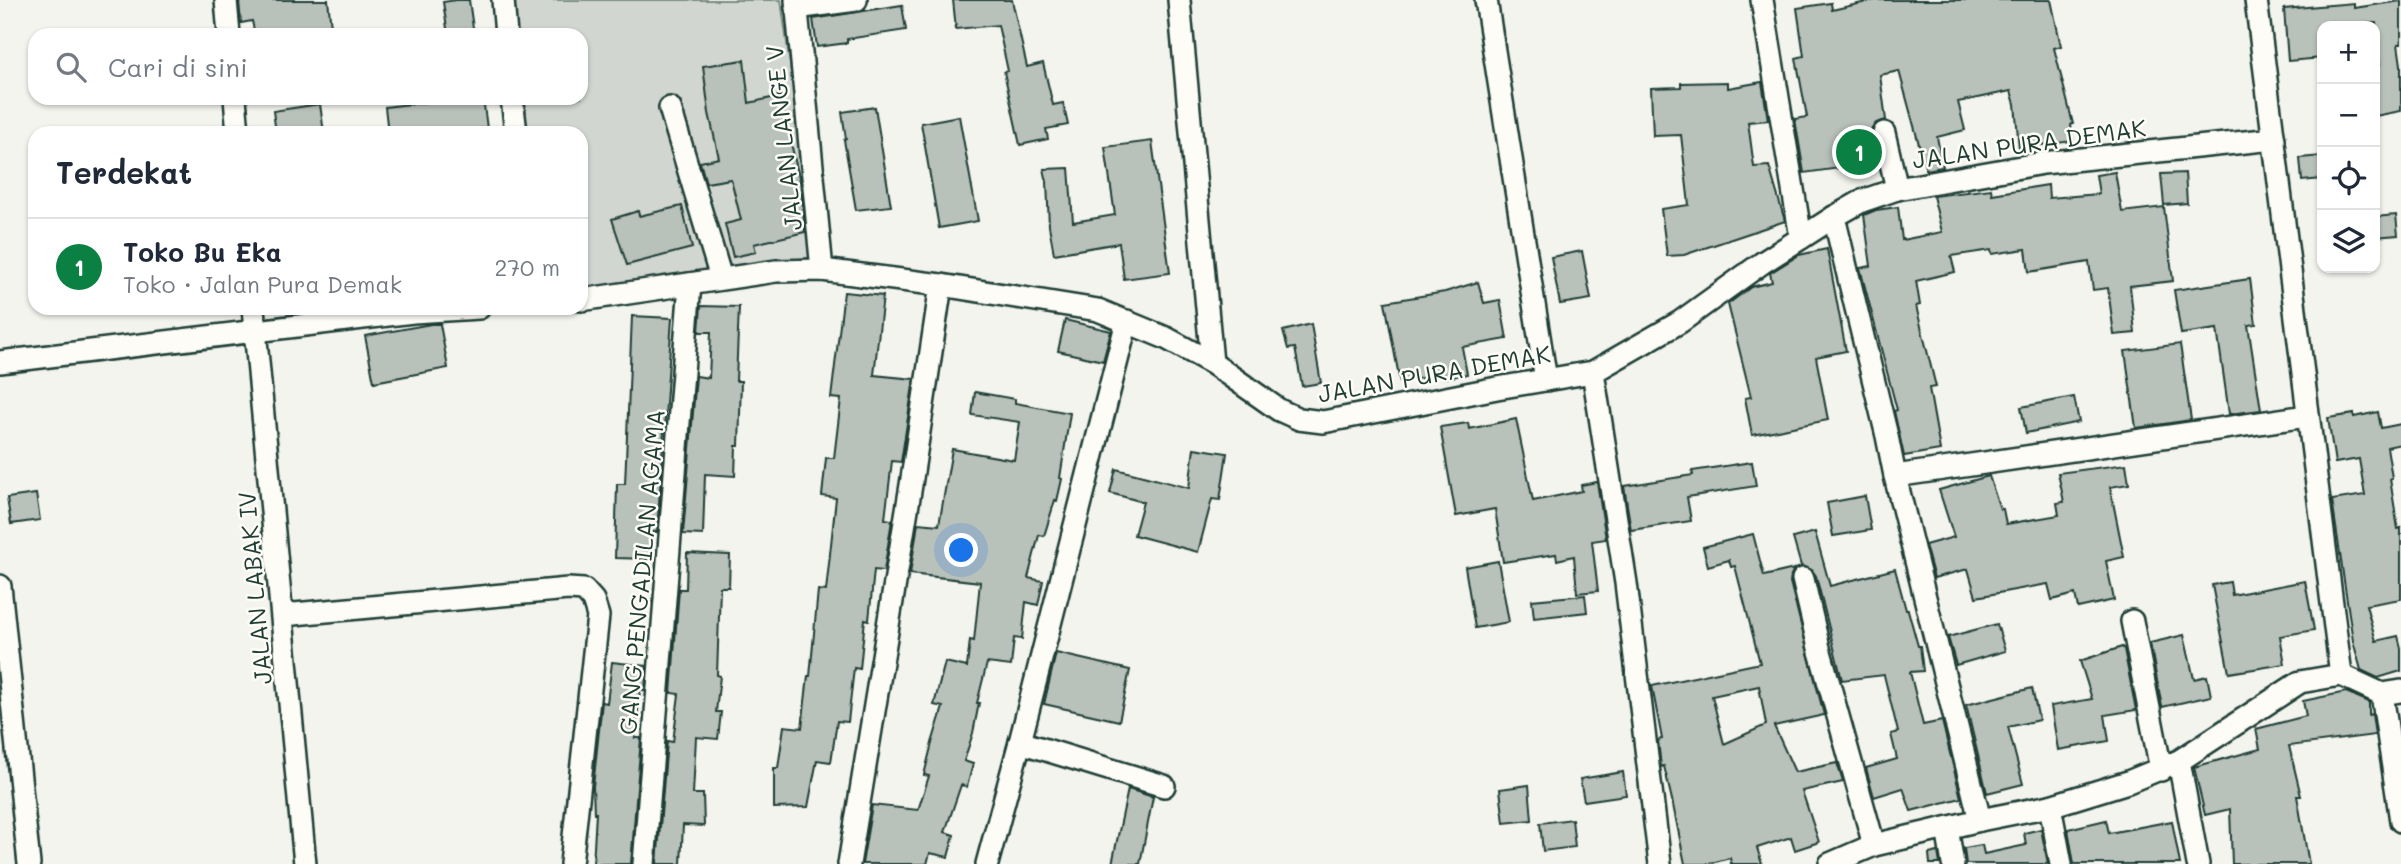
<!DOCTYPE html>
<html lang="id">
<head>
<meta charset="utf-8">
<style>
	:root { --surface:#fff; --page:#f6f6f7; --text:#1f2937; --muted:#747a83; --line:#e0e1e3; --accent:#0b8043 }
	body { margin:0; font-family:Mali,sans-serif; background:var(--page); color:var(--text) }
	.controls { position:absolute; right:21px; top:21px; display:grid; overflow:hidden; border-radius:14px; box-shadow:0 2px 5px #0004 }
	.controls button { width:63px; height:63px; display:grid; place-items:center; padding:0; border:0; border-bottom:2px solid var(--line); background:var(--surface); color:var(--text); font:35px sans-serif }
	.you { position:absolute; left:962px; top:551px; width:24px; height:24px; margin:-18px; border:5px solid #fff; border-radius:50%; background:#1a73e8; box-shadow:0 0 0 10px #1a73e833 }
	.badge { display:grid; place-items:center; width:46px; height:46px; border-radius:50%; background:var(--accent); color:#fff; font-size:23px; font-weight:700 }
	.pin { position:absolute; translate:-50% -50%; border:4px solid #fff; box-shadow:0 2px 7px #0006 }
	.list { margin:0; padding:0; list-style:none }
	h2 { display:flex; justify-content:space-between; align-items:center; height:91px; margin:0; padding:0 28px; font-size:30px }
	h2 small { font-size:23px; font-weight:400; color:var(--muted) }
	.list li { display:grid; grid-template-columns:46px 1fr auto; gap:21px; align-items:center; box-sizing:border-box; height:98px; padding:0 28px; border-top:2px solid var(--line) }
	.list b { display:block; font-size:26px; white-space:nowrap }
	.list p { margin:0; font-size:23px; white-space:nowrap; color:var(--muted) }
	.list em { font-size:23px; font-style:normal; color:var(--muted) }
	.icon { flex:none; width:38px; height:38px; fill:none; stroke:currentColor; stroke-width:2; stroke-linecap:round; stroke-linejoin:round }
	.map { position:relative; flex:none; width:2401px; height:864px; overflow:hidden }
	.search { position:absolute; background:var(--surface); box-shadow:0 2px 5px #0004; left:28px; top:28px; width:560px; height:77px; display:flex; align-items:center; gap:18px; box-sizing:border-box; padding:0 24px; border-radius:21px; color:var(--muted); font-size:26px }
	.panel { position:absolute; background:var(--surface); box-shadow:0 2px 5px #0004; left:28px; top:126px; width:560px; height:189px; border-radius:21px }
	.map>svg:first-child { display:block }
	.green { fill:#d1d6d1; stroke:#788a82; stroke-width:2 }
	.building { fill:#b9c1bb; stroke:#1f3d34; stroke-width:2; fill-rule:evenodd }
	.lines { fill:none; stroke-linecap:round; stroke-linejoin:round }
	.minor-casing { stroke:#1f3d34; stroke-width:26 }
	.minor { stroke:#fdfcf7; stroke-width:21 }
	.labels { text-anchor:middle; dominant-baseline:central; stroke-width:5; stroke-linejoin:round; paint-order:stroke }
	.street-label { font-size:24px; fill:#1f3d34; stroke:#fdfcf7 }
</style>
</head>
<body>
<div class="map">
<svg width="2401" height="864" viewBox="0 0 2401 864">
	<rect width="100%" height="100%" fill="#f4f4ef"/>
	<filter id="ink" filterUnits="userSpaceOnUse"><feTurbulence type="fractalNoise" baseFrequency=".0143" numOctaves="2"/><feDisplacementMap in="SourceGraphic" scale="14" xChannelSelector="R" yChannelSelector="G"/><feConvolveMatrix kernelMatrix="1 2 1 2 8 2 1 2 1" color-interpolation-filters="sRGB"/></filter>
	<g filter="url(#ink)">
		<!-- green -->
		<path class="green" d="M512,0h269l36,257 -94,10 -142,26v-160h-55l-4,-35h59v-63h-65z"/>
		<!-- building -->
		<g class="building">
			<path d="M254,0h74l4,35h-77l-3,-14 -11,2 -2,-22z"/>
			<path d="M456,0h13l5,35h-26l-5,-33z"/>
			<path d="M953,0h59l15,67 16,-4 10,42 10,-2 5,22 -22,4 2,10 -28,6 -16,-73 4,-1 -10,-46 -42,4z"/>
			<path d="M1875,0h176l10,46 -7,2 19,76 -2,1 2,16 -54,7 -4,-44 -4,-13 -53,11 7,28 -28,7 6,30 -17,3 -27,-99 -19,4 6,45 -10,3 -5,7 6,33 -73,10 -9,-54 12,-2 -11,-59 8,-2 -7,-48 34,-5 1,7z"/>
			<path d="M2401,1v43h-3l3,21v46l-26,5v-49l5,-1 -4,-43 -54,3v32l-34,3 -4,-52 70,-6v5z"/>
			<path d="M902,5l4,25 -59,9v4l-30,4 -4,-28z"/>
			<path d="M744,60l5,43 31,-7 21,90 4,46 -51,12 2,8 -23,5 -8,-33 16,-4 -10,-41 -25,4 -6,-21 19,-4 -10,-45 -6,-47z"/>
			<path d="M1728,82v6l34,-6 6,38 -20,2 6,45 15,-1 16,55 -101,34 -17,1 -6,-47 28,-4 -8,-70 -28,1 -2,-48 30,-1v-4z"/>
			<path d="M463,98h20l4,30 -43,5h-56l-3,-26z"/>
			<path d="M320,104l4,29h-48l-3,-22z"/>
			<path d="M875,107l16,99 -35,4 -12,-70 2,-1 -4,-27z"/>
			<path d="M959,116l19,105 -39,7 -18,-105z"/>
			<path d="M1152,141l18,132 -46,6 -5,-36 -65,11 -5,-28 -2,-44 -3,-13 25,-1 4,54 42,-7 -10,-68z"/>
			<path d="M2322,156v23l-20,2 -2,-23z"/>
			<path d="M2115,172l7,40 42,-5 9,74 -43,5 5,47 -21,2 -6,-47 -15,2 -4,-28 -60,10 -3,-23 -34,5 -1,-4 -40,6 4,16 -39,9 4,24 -4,1 20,81 -7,1 11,62 -36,6 -10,-45 3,-1 -37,-142 11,-2 -7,-51 12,-5 22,-3 4,33 40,-8 -9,-36 58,-7 1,5 56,-9 1,13 50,-4 -3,-19z"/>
			<path d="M2185,173l2,30 -23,2 -3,-31z"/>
			<path d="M682,206l10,42 -65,17 -15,-46 26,-8 1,5z"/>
			<path d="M2396,215l2,20 -23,2v-20z"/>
			<path d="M1827,249l19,102 -30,6 12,63 -76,15 -7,-37 6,-1 -23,-93 23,-17 21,-5 -2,-9 29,-18z"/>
			<path d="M1582,251l9,48 -31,5 -9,-47z"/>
			<path d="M2250,279l6,45 -8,1 13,85 -32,4 -12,-85 -36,5 -7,-44z"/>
			<path d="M1478,282l6,21 16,-3 7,39 -45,8 5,27 -22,4 -1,-4 -44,8 -15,-80 60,-10z"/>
			<path d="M844,292l39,4 -9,79 40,4 -13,83 -9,-1 -7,58 7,1 -8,51 -10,-1 -5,50 -4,-1 -5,50 -6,-1 -6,54 -11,-1 -6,41 -14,-2 -9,47 -34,1v-40h4l6,-42 18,2 6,-52h2l8,-86 8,1 10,-93 -14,-2 4,-38h8l7,-59 -10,-1z"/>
			<path d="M701,306l38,1 -3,74h5l-2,65h-3l-1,30 -30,-2 -2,61 -20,-1 13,-158 13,2 2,-46h-12z"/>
			<path d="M632,316l40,2 -15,214h-7l-1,27 -34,-1 2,-74h8z"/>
			<path d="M1065,320l46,11 -8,30 -45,-10z"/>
			<path d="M431,324h9l8,44 -74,14 -9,-46z"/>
			<path d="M1311,324l10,59 -19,3 -7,-38 -7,1 -5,-18z"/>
			<path d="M2180,344l11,76 -55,8 -11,-77z"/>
			<path d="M975,392l40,7v4l55,10 -10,65 2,1 -5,22 -2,-1 -11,36 -5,-1 -11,43 15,3 -5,24 -12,-3 -4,37 -8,-1 -3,28 -24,-3 -10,40h2l-6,30 -9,28 9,3 -6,23 -6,-2 -16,47 9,3 -6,22 -18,-4 -3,11h-65l10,-59 46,5 11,-34 -5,-1 8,-32 11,-36 -9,-2 11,-43 22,5 3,-27 4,1 6,-59 -70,-8 8,-51 21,2 13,-76 62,11 6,-38 -48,-7z"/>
			<path d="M2074,397l5,25 -53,11 -5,-26z"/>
			<path d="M2378,412l3,16 20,-4v20l-14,3 5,31 -2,1 8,50 3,-1v71l-35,6 10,36 22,-5 3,12v23l-23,7 -17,-8 -8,-29 -21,-141 33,-5 -6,-36 -24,4 -7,-45 26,-4v3z"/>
			<path d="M1516,419l17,82 49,-10 -1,-6 16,-3 9,57 -14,2 6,50 -21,2 -3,-37 -17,4 -1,-6 -53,8 -8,-53 -39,7 -16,-89 28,-4 1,6z"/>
			<path d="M1194,448l33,5 -7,47 -8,-1 -14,53 -64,-17 9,-33 -33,-9 6,-24 73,19z"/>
			<path d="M1752,462l4,24 -69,11 4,24 -60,9 -7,-44 69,-11 -1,-4z"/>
			<path d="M2126,464l3,20 -19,3 14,70 -18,4 8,39 -36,8 -3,-14 -23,6 -4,-16 -72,13 -8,-28 -34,9 -9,-33 29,-8 -15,-47 50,-14 11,33h3l3,15 53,-9 -2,-12 7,-1 -6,-29z"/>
			<path d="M36,494l4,26 -29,4 -4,-26z"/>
			<path d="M1865,496l6,34 -38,6 -6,-33z"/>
			<path d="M1815,532l15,54 65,-17 11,41h2l10,36h2l3,25 -13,1 13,53 19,-4 19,77 -50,13 -8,-23 -29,9 -8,-29 31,-9 -6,-25 7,-2 -14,-57 -42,5 -26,-104 -4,-6 -11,-4 -8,-28z"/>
			<path d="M1753,534l11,42 30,-7 -3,6 -1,7 34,133 -50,11 21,46 42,-9 6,19 -41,9 17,51 -24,8 -4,-13 -34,11 5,16h-31l-1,-6 -22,6h-23l-13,-64 -8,-34 -3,1 -3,-27 4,-1 -10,-53 108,-23 -25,-97 -4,1 -2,-7 -21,6 -5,-19zM1759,686l7,39 -42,19 -12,-48z"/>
			<path d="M687,553l43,2 -1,32h-9l-3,88 3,1 -4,36h5l-3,27 -22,-2 -3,57h10l1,32 -21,-1 -2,39h-24l10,-123 6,1 6,-48 -8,-1 8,-104h7z"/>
			<path d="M1498,561l11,61 -34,6 -10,-61z"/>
			<path d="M2305,581l9,49 -34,6 5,28 -56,9 -17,-88 18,-3 2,13z"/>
			<path d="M1585,595l2,17 -53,6 -2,-18z"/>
			<path d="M1997,624l8,27 -49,14 -8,-28z"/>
			<path d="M2184,635l10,44 13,-3 4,20 -49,11 -12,-64z"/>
			<path d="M2122,647l2,2 12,61 -31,5 4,26 -51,9 -7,-44 41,-7 -12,-38z"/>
			<path d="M1056,653l74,17 -11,51 -75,-17z"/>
			<path d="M612,662l35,4 -2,24h-5l-5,48h6l-10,126h-38l3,-51h-2l-1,-26 9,-85 5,1z"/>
			<path d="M2032,688l7,32 -31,7 15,57 -36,9 -21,-88z"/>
			<path d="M2346,692l23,10v13l3,-1 3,21 -86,11 12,50h-4l12,68h-77l-2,-55 -25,6 -11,-48 66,-18 -4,-20 50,-13 -3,-15z"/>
			<path d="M1623,772l3,23 -42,6 -4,-22z"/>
			<path d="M1529,785l3,35 -28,3 -4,-34z"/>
			<path d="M1128,789l25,8 -13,67h-28z"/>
			<path d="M1572,819l3,28 -32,4 -3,-28z"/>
			<path d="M2106,820l3,13 63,-12 8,43h-106l-6,-35z"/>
			<path d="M2041,829l7,35h-82l-2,-16 18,-3 2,9 42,-9 -2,-12z"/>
			<path d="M1938,852l2,12h-10l-1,-10z"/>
		</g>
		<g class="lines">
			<defs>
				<g id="minor">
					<path d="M226,0l3,35"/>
					<path d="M503,0l3,35"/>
					<path d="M796,0l26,270"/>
					<path d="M1179,0l33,363"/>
					<path d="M1486,0l60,380"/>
					<path d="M1762,0l39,238"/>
					<path d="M2256,0l85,675"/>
					<path d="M796,8l60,-8"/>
					<path d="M235,98l3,35"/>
					<path d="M512,98l4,35"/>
					<path d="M670,108l51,170"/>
					<path d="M1884,133l13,56"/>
					<path d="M1834,217l53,219 8,40 85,344"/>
					<path d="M581,300l195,-29 46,-1 119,15 157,25 68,28 46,25 67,47 20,9 24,3 174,-34 96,-16 87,-50 82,-59 72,-46 28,-16 35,-12 146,-26 231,-24"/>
					<path d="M253,308l52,556"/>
					<path d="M0,362l413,-50 66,-4"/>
					<path d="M1593,372l33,211 34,281"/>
					<path d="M1895,476l412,-60"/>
					<path d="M1803,579l16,69 55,197"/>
					<path d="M0,586l29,278"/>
					<path d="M283,615l285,-26 16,1 9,10 5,16 -27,248"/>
					<path d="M2132,621l29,149"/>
					<path d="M2382,694l19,127"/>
					<path d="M1020,742l144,44"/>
					<path d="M2179,761l19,103"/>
					<path d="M2050,806l11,58"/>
					<path d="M1947,828l6,36"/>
					<path d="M644,864l46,-580"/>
					<path d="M849,864l62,-379 30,-200"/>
					<path d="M987,864l33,-122 107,-421"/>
					<path d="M1830,864l44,-19 106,-25 70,-14 78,-24 51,-21 121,-79 41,-7 41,19 19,-3"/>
				</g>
			</defs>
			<!-- minor casing -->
			<use href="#minor" class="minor-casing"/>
			<!-- minor -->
			<use href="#minor" class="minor"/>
		</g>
	</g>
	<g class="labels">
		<!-- street labels -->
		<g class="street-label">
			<text transform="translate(783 138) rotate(-96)">JALAN LANGE V</text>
			<text transform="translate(2029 143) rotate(-8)">JALAN PURA DEMAK</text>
			<text transform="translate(1434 373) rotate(-10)">JALAN PURA DEMAK</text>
			<text transform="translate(641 572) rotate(-85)">GANG PENGADILAN AGAMA</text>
			<text transform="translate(254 588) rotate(-95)">JALAN LABAK IV</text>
		</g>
	</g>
</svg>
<div class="controls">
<button>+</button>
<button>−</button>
<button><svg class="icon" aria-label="locate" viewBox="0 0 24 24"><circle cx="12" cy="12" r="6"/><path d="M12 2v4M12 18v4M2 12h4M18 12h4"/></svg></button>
<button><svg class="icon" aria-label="layers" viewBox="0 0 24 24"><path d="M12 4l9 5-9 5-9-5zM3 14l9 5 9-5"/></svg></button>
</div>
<div class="you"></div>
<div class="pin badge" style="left:1859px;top:152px">1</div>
<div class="search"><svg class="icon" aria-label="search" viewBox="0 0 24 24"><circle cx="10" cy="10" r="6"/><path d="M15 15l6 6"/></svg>Cari di sini</div>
<section class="panel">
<h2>Terdekat<small></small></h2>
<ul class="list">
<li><span class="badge">1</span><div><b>Toko Bu Eka</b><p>Toko · Jalan Pura Demak</p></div><em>270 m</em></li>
</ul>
</section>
</div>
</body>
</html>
